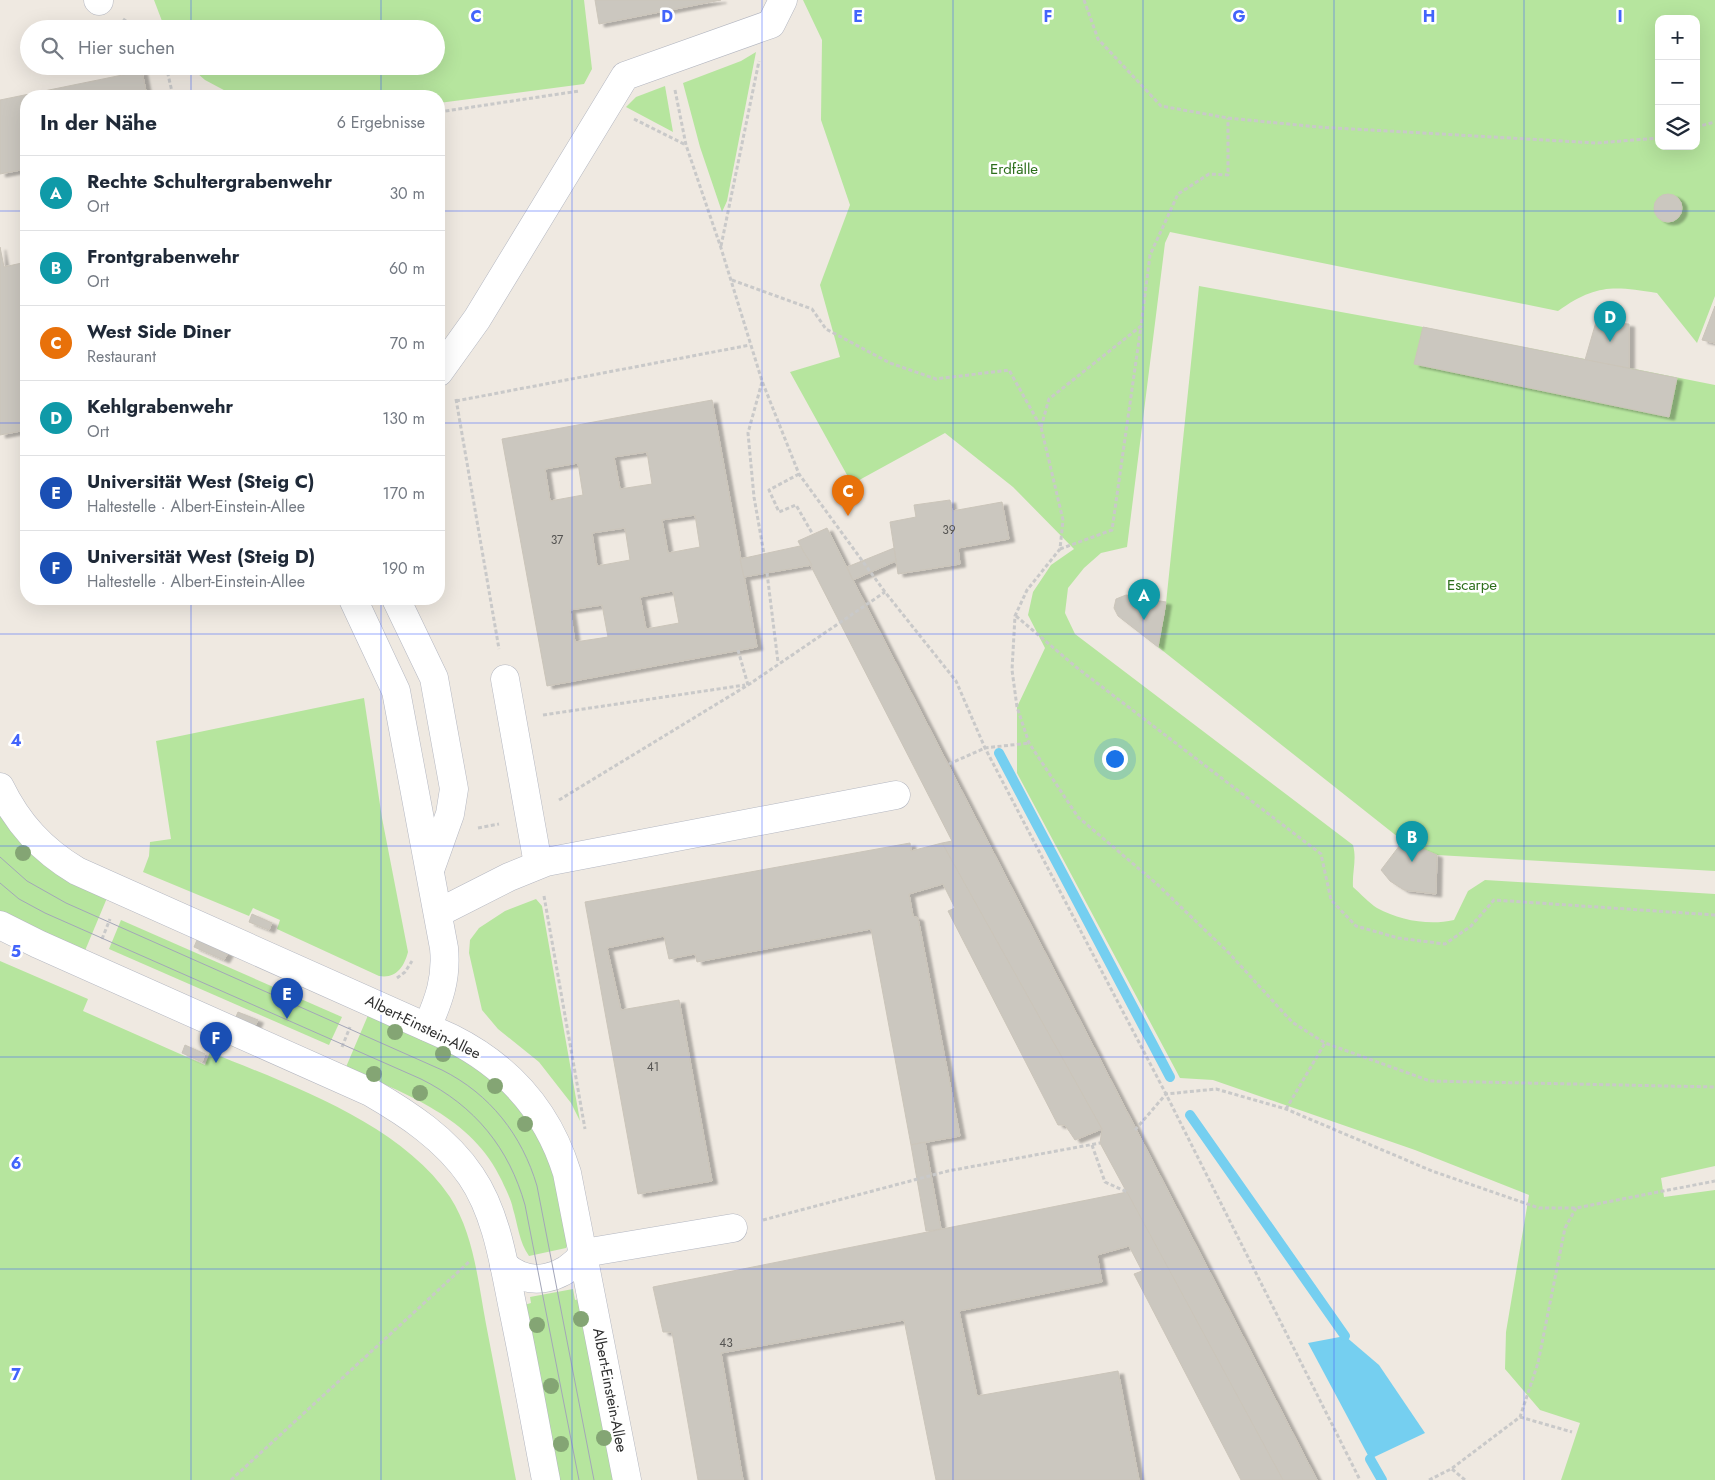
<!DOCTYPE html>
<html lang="de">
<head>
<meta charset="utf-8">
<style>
	:root { --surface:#fff; --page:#f2f2f3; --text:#1f2937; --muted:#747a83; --line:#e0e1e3; --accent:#db2777 }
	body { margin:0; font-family:Jost,sans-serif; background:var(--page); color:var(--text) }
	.controls { position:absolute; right:15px; top:15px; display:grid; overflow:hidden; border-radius:10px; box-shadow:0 5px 20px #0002 }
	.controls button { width:45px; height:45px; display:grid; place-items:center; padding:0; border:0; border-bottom:1px solid var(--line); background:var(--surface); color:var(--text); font:25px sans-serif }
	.you { position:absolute; left:1114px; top:758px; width:18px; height:18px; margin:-12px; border:4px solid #fff; border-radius:50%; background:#1a73e8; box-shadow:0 0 0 8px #1a73e833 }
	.badge { display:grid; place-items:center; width:32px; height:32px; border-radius:50%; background:var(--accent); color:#fff; font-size:16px; font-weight:700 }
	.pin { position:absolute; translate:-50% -41px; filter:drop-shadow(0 1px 2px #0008) }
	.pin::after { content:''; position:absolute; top:26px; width:18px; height:15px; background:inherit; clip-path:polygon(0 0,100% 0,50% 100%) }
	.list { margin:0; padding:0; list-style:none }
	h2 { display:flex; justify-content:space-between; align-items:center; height:65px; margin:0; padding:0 20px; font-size:21px }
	h2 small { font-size:16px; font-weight:400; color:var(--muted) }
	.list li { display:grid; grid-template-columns:32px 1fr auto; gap:15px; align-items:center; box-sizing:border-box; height:75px; padding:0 20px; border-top:1px solid var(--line) }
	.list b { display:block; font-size:19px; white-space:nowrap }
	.list p { margin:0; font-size:16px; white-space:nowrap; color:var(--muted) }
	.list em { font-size:16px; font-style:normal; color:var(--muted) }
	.icon { flex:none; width:28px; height:28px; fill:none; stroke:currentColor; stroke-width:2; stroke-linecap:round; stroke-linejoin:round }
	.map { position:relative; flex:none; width:1715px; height:1480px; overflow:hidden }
	.search { position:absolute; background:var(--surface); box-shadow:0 5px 20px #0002; left:20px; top:20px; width:425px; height:55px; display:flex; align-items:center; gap:12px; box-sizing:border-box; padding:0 18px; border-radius:28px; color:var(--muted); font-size:19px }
	.panel { position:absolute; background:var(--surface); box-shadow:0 5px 20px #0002; left:20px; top:90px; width:425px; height:515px; border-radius:20px }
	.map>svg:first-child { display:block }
	.green { fill:#b6e59e; fill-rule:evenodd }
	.water { fill:#75cff0 }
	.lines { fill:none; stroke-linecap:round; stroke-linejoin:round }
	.stream { stroke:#75cff0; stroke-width:10 }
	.building { fill:#cbc7bf; stroke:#cbc5ba; fill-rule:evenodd; filter:url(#shadow) }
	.minor-casing { stroke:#b4b7c1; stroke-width:29 }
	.path { stroke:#c9c9c9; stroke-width:3; stroke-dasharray:4 2.5; stroke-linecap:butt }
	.minor { stroke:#fff; stroke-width:28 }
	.tram { stroke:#a3a6b8; stroke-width:1 }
	.tree { fill:#84a574 }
	.grid { fill:none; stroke:#4264fb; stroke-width:1; stroke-opacity:0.55 }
	.labels { text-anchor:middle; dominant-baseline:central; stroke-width:5; stroke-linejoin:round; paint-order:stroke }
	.number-label { font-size:12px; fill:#555452 }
	.park-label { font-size:15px; fill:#2c6e1b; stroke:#fff }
	.street-label { font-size:15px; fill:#2e2e2e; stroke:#fff }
	.grid-label { font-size:16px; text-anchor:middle; font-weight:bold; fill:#4264fb; stroke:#fff; stroke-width:5; stroke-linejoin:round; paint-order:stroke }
</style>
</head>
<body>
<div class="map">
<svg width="1715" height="1480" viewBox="0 0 1715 1480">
	<defs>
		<filter id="shadow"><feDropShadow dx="5.5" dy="3" stdDeviation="1" flood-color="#0004"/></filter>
	</defs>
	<rect width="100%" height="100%" fill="#efe9e1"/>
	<!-- green -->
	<g class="green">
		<path d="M154,0h430l8,69 -8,15 -145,19v-7h-204l-30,-16 -16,-14h247v-37h-271z"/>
		<path d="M803,0h912v296l-18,47 -40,-50c-44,-7 -61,-9 -99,18l-388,-79 -5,11 -38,304 -26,6 -17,15 -16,20 -3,25 10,21 278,211c4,15 -1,27 0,42 8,7 16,16 24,21 23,12 51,18 77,12l14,-29 17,-11 230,14v272l-54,12 3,19 51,-7v290h-154l19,-57 -40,-13 -35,-41 1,-37 23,-137 -114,-45 -202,-70 -33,-2 -163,-305v-66l28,-59 -17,-33 5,-23 18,-27 23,-16 -61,-62 -68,-54 -93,51 -62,-112 50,-15 -20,-72 30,-80 -29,-85 1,-80zM1659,19h37v127h-37z"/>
		<path d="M756,52l-29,149 -5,11 -22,-65 -17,-64 58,-22z"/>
		<path d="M665,86l8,46 -47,-25 10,-10z"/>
		<path d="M1199,286l224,41 292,58v486l-278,-16 -34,-14 -245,-194 7,-34z"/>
		<path d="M364,698l18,120 26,134c-4,15 -12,27 -29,24l-102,-47 3,-9 -27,-12 -4,8 -106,-44 6,-16 1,-14 21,-3 -15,-98z"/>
		<path d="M0,812l107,86 -23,55 -84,-41z"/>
		<path d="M536,899l6,7 38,215 -9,-18 -32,-41 -41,-33 -16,-19 -13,-57 1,-13 9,-12 26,-17z"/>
		<path d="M121,920l221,97 -13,28 -220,-96z"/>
		<path d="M0,961l88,38 -5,12 122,54 5,-13c80,33 190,71 240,145 24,37 28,85 36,127 10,52 20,104 30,156h-516z"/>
		<path d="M369,1013l83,39 56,38 38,56 24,93 -4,9 -37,8c-10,-14 -11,-31 -16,-47 -2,-10 -7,-19 -11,-28 -30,-65 -96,-86 -156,-114z"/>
		<path d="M573,1289l2,11 8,-2 34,182h-60l-33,-175 7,-2 -1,-6z"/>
	</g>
	<!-- water -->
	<path class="water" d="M1345,1336l34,29 46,68 -55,26 -62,-116z"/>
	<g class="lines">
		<!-- stream -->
		<g class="stream">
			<path d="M999,753l171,324"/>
			<path d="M1190,1115l155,221"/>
			<path d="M1370,1459l12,21"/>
		</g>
	</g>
	<!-- building -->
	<g class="building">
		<path d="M595,0h126l-122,24z"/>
		<path d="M142,71l5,25h-121v73l-26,5v-74z"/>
		<circle cx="1668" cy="208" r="14"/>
		<path d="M0,247l4,20 22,-5v168l-26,5z"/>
		<path d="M1715,306v37l-13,-3z"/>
		<path d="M1596,322l33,2v44l-44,-8z"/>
		<path d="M1423,327l254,51 -8,39 -255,-53z"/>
		<path d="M712,400l45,247 -210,39 -45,-247zM647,452l5,32 -32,5 -6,-32zM578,463l5,32 -33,6 -5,-32zM695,515l5,32 -32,6 -6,-33zM625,528l5,32 -33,6 -5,-33zM673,591l6,32 -33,6 -6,-32zM602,605l6,32 -33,5 -5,-32z"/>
		<path d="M950,500l2,11 50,-9 7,37 -51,9 2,16 -62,10 -8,-52 26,-5 -2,-12z"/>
		<path d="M827,528l26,52 464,900h-34l-183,-337 2,-14 -160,-286 10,-2 -154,-300z"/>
		<path d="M800,546l12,19 -68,12 -4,-18z"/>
		<path d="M894,548l2,13 -43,19 -6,-13z"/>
		<path d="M1126,595l40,7 -8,45 -40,-31 -4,-8 2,-9z"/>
		<path d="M1403,841l34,14 -1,39 -32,-4 -14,-9 -9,-11z"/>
		<path d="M910,843l1,8 31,-8 160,286 -27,11 -10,-15h-7l-110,-214 7,-3 -12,-24 -34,10 4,22 5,2 42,218 -49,9 -40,-216 -174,33 -2,-8 -26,5 -5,-23 -57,12 14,62 58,-10 33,181 -74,13 -53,-292z"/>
		<path d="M252,914l20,9 -3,7 -20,-8z"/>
		<path d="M197,940l31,13 -4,7 -30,-13z"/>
		<path d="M238,1012l20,8 -4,8 -19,-9z"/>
		<path d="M185,1045l20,9 -3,8 -20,-9z"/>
		<path d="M925,1142l16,87 -15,2 -15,-86z"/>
		<path d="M1127,1192l156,288h-42l-107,-206 8,-3 -13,-25 -32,9 5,27 -143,29 18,85 141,-25 21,109h-203l-32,-160 -183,33 22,127h-45l-26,-148h-9l-10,-45z"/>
	</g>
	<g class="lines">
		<defs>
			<g id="minor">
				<path d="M98,0l1,1"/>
				<path d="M439,372l38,-53 148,-243 146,-52 12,-24"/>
				<path d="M353,599l43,92 48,257c3,30 -5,52 -17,79"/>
				<path d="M396,599l38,79 20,111 -4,25 -20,56"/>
				<path d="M505,679l33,185"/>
				<path d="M0,787c18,37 42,63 77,84l374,167c58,29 97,73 116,135l60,307"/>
				<path d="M438,913l71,-36 37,-15 350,-67"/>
				<path d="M0,925l38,19 332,148c38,22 76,47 101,84 26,38 33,89 42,133 12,57 22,114 33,171"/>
				<path d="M504,1265c26,24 60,14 80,-12l149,-25"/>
			</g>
		</defs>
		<!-- minor casing -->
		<use href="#minor" class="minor-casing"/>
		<!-- path -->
		<g class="path">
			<path d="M1084,0l14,39 63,67 67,12 90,9 279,16 62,-5"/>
			<path d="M123,19l14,10"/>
			<path d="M166,66l7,30"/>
			<path d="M675,90l11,55 35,103 41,133 37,93 86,118 71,89 29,67 181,346 194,386"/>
			<path d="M439,112l140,-21"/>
			<path d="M634,119l52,26"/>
			<path d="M1696,127l19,-5"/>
			<path d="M721,246l38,-185"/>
			<path d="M732,280l80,29 14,20 64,34 46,16 73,-9 32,57 22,93 -3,29 -33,41 -12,26 -3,54 5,37 12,36 49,74 80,68 71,68 63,69 33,21 105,38 285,6"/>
			<path d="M762,382l-14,51 6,64 10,57"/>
			<path d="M456,399l43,250"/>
			<path d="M456,401l294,-56"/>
			<path d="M1041,427l8,-28 92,-73 9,-71 28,-61 31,-20 19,1v-57"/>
			<path d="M799,474l-30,16 10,22 17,-7 16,28"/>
			<path d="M1060,549l52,-19 29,-204"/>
			<path d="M767,573l11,89"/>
			<path d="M1016,616l60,51 245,187 10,46 25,26 42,12 47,6 26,-18 23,-26 221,15"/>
			<path d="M738,650l10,35"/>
			<path d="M543,715l202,-30"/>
			<path d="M949,764l36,-16 44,-5"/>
			<path d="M559,800l189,-115 137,-93"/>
			<path d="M478,828l21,-4"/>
			<path d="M544,896l41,233"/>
			<path d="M102,939l8,-20"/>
			<path d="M397,978l8,-6 7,-11"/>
			<path d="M342,1047l8,-20"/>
			<path d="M1286,1109l39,-66"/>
			<path d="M1135,1130l31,-36 50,-5 70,20 146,62 107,37h37l139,-27"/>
			<path d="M1092,1145l13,37 22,10"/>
			<path d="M763,1220l185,-49 152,-28"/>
			<path d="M1520,1417l52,15"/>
			<path d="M1452,1469l13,11"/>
			<path d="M231,1480l239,-219"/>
			<path d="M1429,1480l22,-11 69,-52 18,-54 27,-135 11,-20"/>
		</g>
		<!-- minor -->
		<use href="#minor" class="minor"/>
		<!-- tram -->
		<g class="tram">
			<path d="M0,857l27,24 39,22 376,167c48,24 80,65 95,116l57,294"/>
			<path d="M0,883l19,16 26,14 376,166c54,27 88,69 104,126l54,275"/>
		</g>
	</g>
	<!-- trees -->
	<g class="tree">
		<circle cx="23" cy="853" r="8"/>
		<circle cx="395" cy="1032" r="8"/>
		<circle cx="443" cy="1054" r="8"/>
		<circle cx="374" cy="1074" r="8"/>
		<circle cx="495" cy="1086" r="8"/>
		<circle cx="420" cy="1093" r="8"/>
		<circle cx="525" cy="1124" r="8"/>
		<circle cx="581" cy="1319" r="8"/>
		<circle cx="537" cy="1325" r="8"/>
		<circle cx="551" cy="1386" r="8"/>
		<circle cx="604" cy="1438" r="8"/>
		<circle cx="561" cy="1444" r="8"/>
	</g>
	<!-- grid -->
	<path class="grid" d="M191,0v29M381,0v29M572,0v1480M762,0v1480M953,0v1480M1143,0v1480M1334,0v1480M1524,0v1480M191,66v30M381,66v30M0,211h26M439,211h1276M0,423h26M439,423h1276M191,599v881M381,599v881M0,634h1715M0,846h1715M0,1057h1715M0,1269h1715"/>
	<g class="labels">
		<!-- number labels -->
		<g class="number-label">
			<text x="949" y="530">39</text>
			<text x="557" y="540">37</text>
			<text x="653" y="1067">41</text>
			<text x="726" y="1343">43</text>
		</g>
		<!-- park labels -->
		<g class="park-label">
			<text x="1014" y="169">Erdfälle</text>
			<text x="1472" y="585">Escarpe</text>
		</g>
		<!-- street labels -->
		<g class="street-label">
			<text transform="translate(423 1027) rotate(26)">Albert-Einstein-Allee</text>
			<text transform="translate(610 1390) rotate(79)">Albert-Einstein-Allee</text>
		</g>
	</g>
	<g class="grid-label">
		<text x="476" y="22">C</text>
		<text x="667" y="22">D</text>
		<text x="858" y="22">E</text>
		<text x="1048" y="22">F</text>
		<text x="1239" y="22">G</text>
		<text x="1429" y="22">H</text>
		<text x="1620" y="22">I</text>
		<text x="16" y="746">4</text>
		<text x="16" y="957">5</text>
		<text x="16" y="1169">6</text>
		<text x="16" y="1380">7</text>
	</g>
</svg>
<div class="controls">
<button>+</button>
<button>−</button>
<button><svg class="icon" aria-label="layers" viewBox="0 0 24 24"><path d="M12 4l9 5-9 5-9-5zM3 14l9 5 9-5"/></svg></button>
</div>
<div class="you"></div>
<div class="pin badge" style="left:1144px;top:620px;background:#0f9aa8">A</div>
<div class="pin badge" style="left:1412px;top:862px;background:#0f9aa8">B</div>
<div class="pin badge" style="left:848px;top:516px;background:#e8710a">C</div>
<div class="pin badge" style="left:1610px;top:342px;background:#0f9aa8">D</div>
<div class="pin badge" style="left:287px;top:1019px;background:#1a4fb4">E</div>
<div class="pin badge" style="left:216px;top:1063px;background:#1a4fb4">F</div>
<div class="search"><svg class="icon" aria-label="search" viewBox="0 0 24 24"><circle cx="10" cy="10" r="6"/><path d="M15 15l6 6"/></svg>Hier suchen</div>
<section class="panel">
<h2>In der Nähe<small>6 Ergebnisse</small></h2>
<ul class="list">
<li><span class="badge" style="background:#0f9aa8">A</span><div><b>Rechte Schultergrabenwehr</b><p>Ort</p></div><em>30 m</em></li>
<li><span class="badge" style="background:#0f9aa8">B</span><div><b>Frontgrabenwehr</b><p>Ort</p></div><em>60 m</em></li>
<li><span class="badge" style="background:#e8710a">C</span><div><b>West Side Diner</b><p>Restaurant</p></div><em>70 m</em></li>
<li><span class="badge" style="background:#0f9aa8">D</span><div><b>Kehlgrabenwehr</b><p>Ort</p></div><em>130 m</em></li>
<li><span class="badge" style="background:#1a4fb4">E</span><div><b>Universität West (Steig C)</b><p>Haltestelle · Albert-Einstein-Allee</p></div><em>170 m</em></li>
<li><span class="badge" style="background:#1a4fb4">F</span><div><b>Universität West (Steig D)</b><p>Haltestelle · Albert-Einstein-Allee</p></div><em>190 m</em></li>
</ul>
</section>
</div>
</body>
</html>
